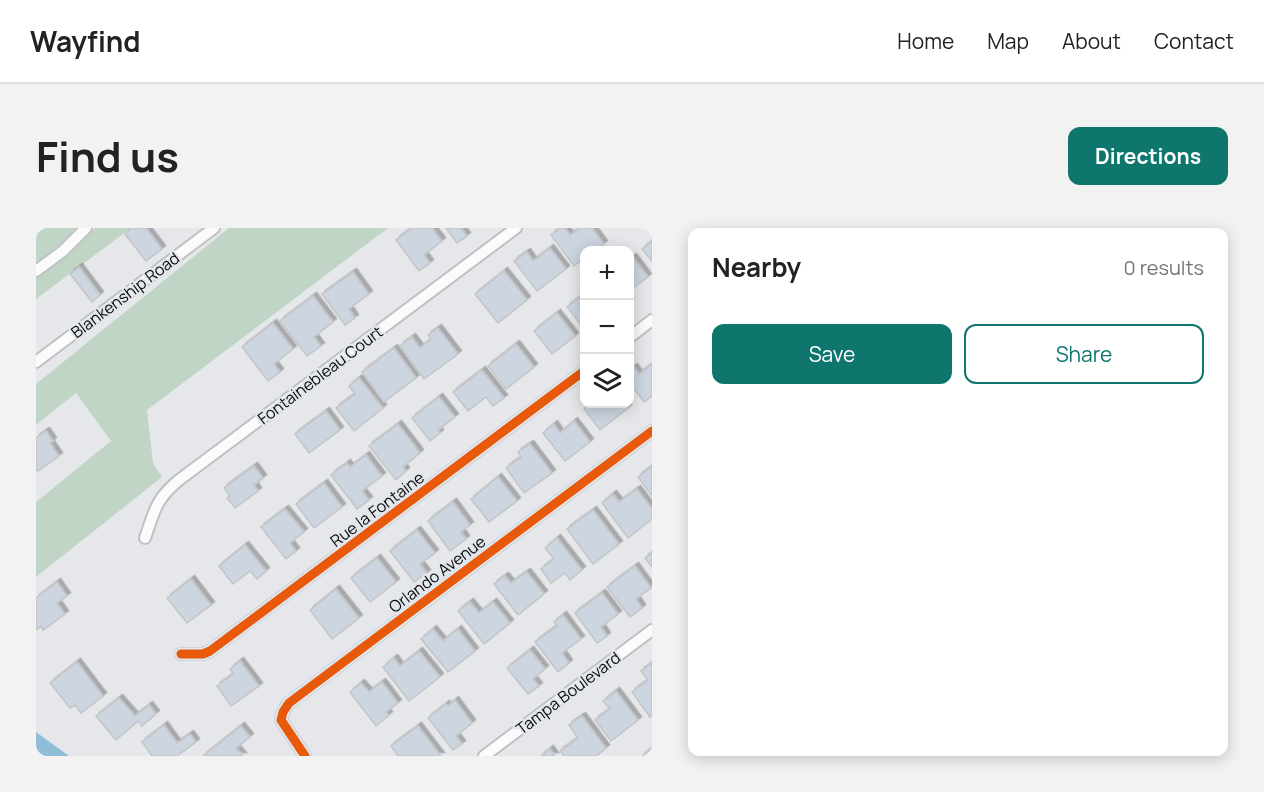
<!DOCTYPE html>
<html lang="en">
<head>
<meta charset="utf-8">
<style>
	:root { --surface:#fff; --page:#f2f2f2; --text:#222; --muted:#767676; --line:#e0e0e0; --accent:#0f766e }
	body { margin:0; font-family:Manrope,sans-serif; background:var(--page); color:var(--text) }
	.controls { position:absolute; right:18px; top:18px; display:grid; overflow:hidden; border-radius:12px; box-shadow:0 3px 15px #0003 }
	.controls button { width:54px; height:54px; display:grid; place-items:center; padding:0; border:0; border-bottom:2px solid var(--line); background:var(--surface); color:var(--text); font:30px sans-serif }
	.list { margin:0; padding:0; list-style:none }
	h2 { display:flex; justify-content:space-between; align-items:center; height:78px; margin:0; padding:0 24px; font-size:26px }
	h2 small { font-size:20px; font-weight:400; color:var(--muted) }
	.actions { display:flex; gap:12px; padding:18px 24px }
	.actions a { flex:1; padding:14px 0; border:2px solid var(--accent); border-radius:12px; text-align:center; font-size:21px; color:var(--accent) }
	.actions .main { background:var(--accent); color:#fff }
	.icon { flex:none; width:33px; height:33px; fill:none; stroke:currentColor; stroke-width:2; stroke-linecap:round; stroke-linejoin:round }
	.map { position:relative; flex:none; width:616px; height:528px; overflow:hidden; border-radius:12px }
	header { display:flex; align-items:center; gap:36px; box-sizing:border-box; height:84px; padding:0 30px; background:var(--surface); border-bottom:2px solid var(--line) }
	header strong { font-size:28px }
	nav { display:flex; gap:33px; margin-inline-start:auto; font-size:21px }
	.intro { display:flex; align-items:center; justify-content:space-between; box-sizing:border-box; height:144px; padding:0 36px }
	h1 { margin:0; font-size:42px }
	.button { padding:15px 27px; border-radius:12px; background:var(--accent); color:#fff; font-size:21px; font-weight:700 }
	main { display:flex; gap:36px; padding:0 36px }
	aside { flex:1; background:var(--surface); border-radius:12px; box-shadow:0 3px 15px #0003 }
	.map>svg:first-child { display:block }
	.green { fill:#c1d5c6 }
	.water { fill:#8fbcd7 }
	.building { fill:#ccd5e0; stroke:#c3c5c7; stroke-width:1.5; filter:url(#shadow) }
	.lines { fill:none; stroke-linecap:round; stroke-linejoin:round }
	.minor-casing { stroke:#bfc1c3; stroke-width:14 }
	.minor { stroke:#fbfbfc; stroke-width:10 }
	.cycleway-casing { stroke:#e3e7ec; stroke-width:13 }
	.cycleway { stroke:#e8590c; stroke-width:9 }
	.labels { text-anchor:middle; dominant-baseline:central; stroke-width:4.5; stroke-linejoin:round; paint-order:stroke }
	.street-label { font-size:16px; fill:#0a0b0d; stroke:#e3e7ec }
</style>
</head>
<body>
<header>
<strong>Wayfind</strong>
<nav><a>Home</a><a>Map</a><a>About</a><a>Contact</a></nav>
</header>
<div class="intro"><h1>Find us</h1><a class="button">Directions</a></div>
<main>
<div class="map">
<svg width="616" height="528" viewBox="0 0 616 528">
	<defs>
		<filter id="shadow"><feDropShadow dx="3.5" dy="-3.5" stdDeviation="0" flood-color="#0004"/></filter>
	</defs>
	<rect width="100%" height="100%" fill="#e5e7ea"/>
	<!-- green -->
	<g class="green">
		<path d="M0,0h42l-42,37z"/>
		<path d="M59,0h36l-95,71v-21l31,-23z"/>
		<path d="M193,0h159l-241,182 6,53 9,14 -126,100v-75l75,-61 -35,-48 -40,32v-41z"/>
	</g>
	<!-- water -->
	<path class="water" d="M0,504l33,24h-33z"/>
	<!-- building -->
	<g class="building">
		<path d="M96,0h14l16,21 -16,12 -21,-27z"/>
		<path d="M376,0h20l10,13 -18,14 6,8 -11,8 -23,-31z"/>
		<path d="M410,0h15l6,8 -10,7z"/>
		<path d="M524,0h5l5,7 10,-7h12l12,16 -9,6h-11v8l-10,8 -23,-31z"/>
		<path d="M616,13v20l-10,-12z"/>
		<path d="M514,20l16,21 -29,22 -23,-30 13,-9 6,9z"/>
		<path d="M597,29l15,20 -18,13v-31z"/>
		<path d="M43,39l21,28 -8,7 -22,-28z"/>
		<path d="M468,43l23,29 -29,23 -23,-29z"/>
		<path d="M317,44l16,22 -20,15 6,9 -10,7 -23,-31z"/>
		<path d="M548,66v29l-3,2 -14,-18z"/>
		<path d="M277,68l20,26 -19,15 7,9 -14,10 -27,-35z"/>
		<path d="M521,85l18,23 -23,18 -18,-23z"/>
		<path d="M237,95l20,26 -19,15 6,8 -12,9 -26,-34z"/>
		<path d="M402,100l20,26 -34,25 -24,-33 12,-9 8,11 11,-9 -3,-4z"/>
		<path d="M480,116l18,23 -28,22 -18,-23z"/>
		<path d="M358,120l22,30 -32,24 -22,-30z"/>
		<path d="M616,136v32l-8,6 -14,-19v-13l4,-3 5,7z"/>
		<path d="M446,142l22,28 -11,8 -7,-9 -18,14 -15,-19z"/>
		<path d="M323,150l24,30 -29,23 -18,-23 19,-14 -6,-8z"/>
		<path d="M403,169l16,20 -17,13 2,3 -10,8 -18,-23z"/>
		<path d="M555,176h33l4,4 -28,22 -16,-21z"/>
		<path d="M290,183l14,19 -31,23 -14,-19z"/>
		<path d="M538,193l16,21 -25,19 -22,-28 11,-9 6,9z"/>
		<path d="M362,196l22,29 -17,14 3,4 -10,9 -27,-34z"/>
		<path d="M10,203l7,10 -3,2 9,13 -21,15 -2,-2v-31z"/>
		<path d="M494,216l22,29 -28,20 -18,-25 15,-11 -3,-5z"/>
		<path d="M330,227l16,21 -20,15 7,9 -12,9 -26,-34 16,-12 3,4z"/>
		<path d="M218,238l9,12 -9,7 4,6 -23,17 -8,-10 3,-2 -6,-8z"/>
		<path d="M616,238v30l-14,-19z"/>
		<path d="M462,249l19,24 -28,21 -18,-23z"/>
		<path d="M288,255l18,24 -28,21 -18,-24z"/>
		<path d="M601,261l15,20v10l-24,19 -26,-35 11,-9 6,8z"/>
		<path d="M417,274l17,23 -9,7 5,7 -16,12 -22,-30z"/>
		<path d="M249,281l19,23 -14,11 6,8 -10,8 -25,-32z"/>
		<path d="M557,282l26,34 -26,20 -26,-35z"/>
		<path d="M381,302l18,23 -15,11 7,9 -13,9 -24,-31z"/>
		<path d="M521,310l25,32 -12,10 -5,-7 -14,10 -10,-14 13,-10 -9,-11z"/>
		<path d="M209,317l21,26 -9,8 -7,-8 -17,13 -14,-18z"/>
		<path d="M616,325v14l-7,-9z"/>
		<path d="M341,330l19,24 -26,20 -19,-24z"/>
		<path d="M599,338l16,22 -15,11 6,9 -12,9 -23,-30z"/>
		<path d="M491,344l17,22 -26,21 -24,-31 11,-8 6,7z"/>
		<path d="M155,351l20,26 -24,18 -20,-25z"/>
		<path d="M21,354l10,14 -10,7 8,11 -22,16 -2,-4 -5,4v-32z"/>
		<path d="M300,361l23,29 -27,21 -22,-29z"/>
		<path d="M566,365l16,21 -17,13 6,9 -10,7 -22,-30z"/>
		<path d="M434,374l9,11 14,-11 17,21 -26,21 -26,-33z"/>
		<path d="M527,387l18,24 -19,14 7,10 -11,9 -23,-30 22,-16 -3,-4z"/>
		<path d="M397,401l10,12 15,-12 17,22 -27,21 -27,-33z"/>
		<path d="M494,422l15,19 -12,10 6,7 -11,8 -21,-26z"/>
		<path d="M383,423l21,26 -31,24 -26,-34 11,-9 6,8z"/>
		<path d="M204,433l19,25 -28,20 -14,-20 16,-12 -3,-5z"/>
		<path d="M41,434l26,34 -22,17 -6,-8 -5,3 -20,-25z"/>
		<path d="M616,435v52l-2,2 -18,-25 16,-12 -7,-9z"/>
		<path d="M346,454l16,21 -12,9 3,3 -13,11 -26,-34 11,-9 8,9z"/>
		<path d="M580,463l22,29 -27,21 -16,-21 15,-11 -7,-8z"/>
		<path d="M83,470l16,18 14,-11 7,9 -14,12 -4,-5 -22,19 -20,-24z"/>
		<path d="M419,472l17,23 -16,13 6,8 -9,6 -25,-32 18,-14 2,2z"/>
		<path d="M546,488l24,32 -10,8h-32l-4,-5 18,-13 -9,-13z"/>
		<path d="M128,497l13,18 13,-9 6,8 -19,14h-25l-10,-14z"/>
		<path d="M205,498l9,11 -14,11 7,8h-40z"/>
		<path d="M382,498l23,30h-43l-7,-10z"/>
		<path d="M616,520v8h-10z"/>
		<path d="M514,521l5,7h-14z"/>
	</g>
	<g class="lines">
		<defs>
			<g id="minor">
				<path d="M0,43l27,-20 23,-23"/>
				<path d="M594,109l22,-17"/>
				<path d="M0,134l178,-134"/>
				<path d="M109,310c10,-28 10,-38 34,-58l337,-252"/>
				<path d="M145,426h22l7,-3 374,-280"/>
				<path d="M269,528l-24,-36 2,-8 6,-9 363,-272"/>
				<path d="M448,528l168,-126"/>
			</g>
		</defs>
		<!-- minor casing -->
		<use href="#minor" class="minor-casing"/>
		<!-- minor -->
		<use href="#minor" class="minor"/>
		<defs>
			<g id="cycleway">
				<path d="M145,426h22l7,-3 374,-280"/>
				<path d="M269,528l-24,-36 2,-8 6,-9 363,-272"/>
			</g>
		</defs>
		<!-- cycleway casing -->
		<use href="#cycleway" class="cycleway-casing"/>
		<!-- cycleway -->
		<use href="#cycleway" class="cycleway"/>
	</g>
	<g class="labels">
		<!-- street labels -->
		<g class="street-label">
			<text transform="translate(89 67) rotate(-37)">Blankenship Road</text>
			<text transform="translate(284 147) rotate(-37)">Fontainebleau Court</text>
			<text transform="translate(341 281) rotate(-37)">Rue la Fontaine</text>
			<text transform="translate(401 346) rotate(-37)">Orlando Avenue</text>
			<text transform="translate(532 465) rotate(-37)">Tampa Boulevard</text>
		</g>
	</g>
</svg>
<div class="controls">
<button>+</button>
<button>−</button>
<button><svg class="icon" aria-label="layers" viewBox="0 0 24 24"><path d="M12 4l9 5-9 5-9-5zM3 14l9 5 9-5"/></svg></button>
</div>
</div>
<aside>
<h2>Nearby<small>0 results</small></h2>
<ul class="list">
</ul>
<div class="actions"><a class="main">Save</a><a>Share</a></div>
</aside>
</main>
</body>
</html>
